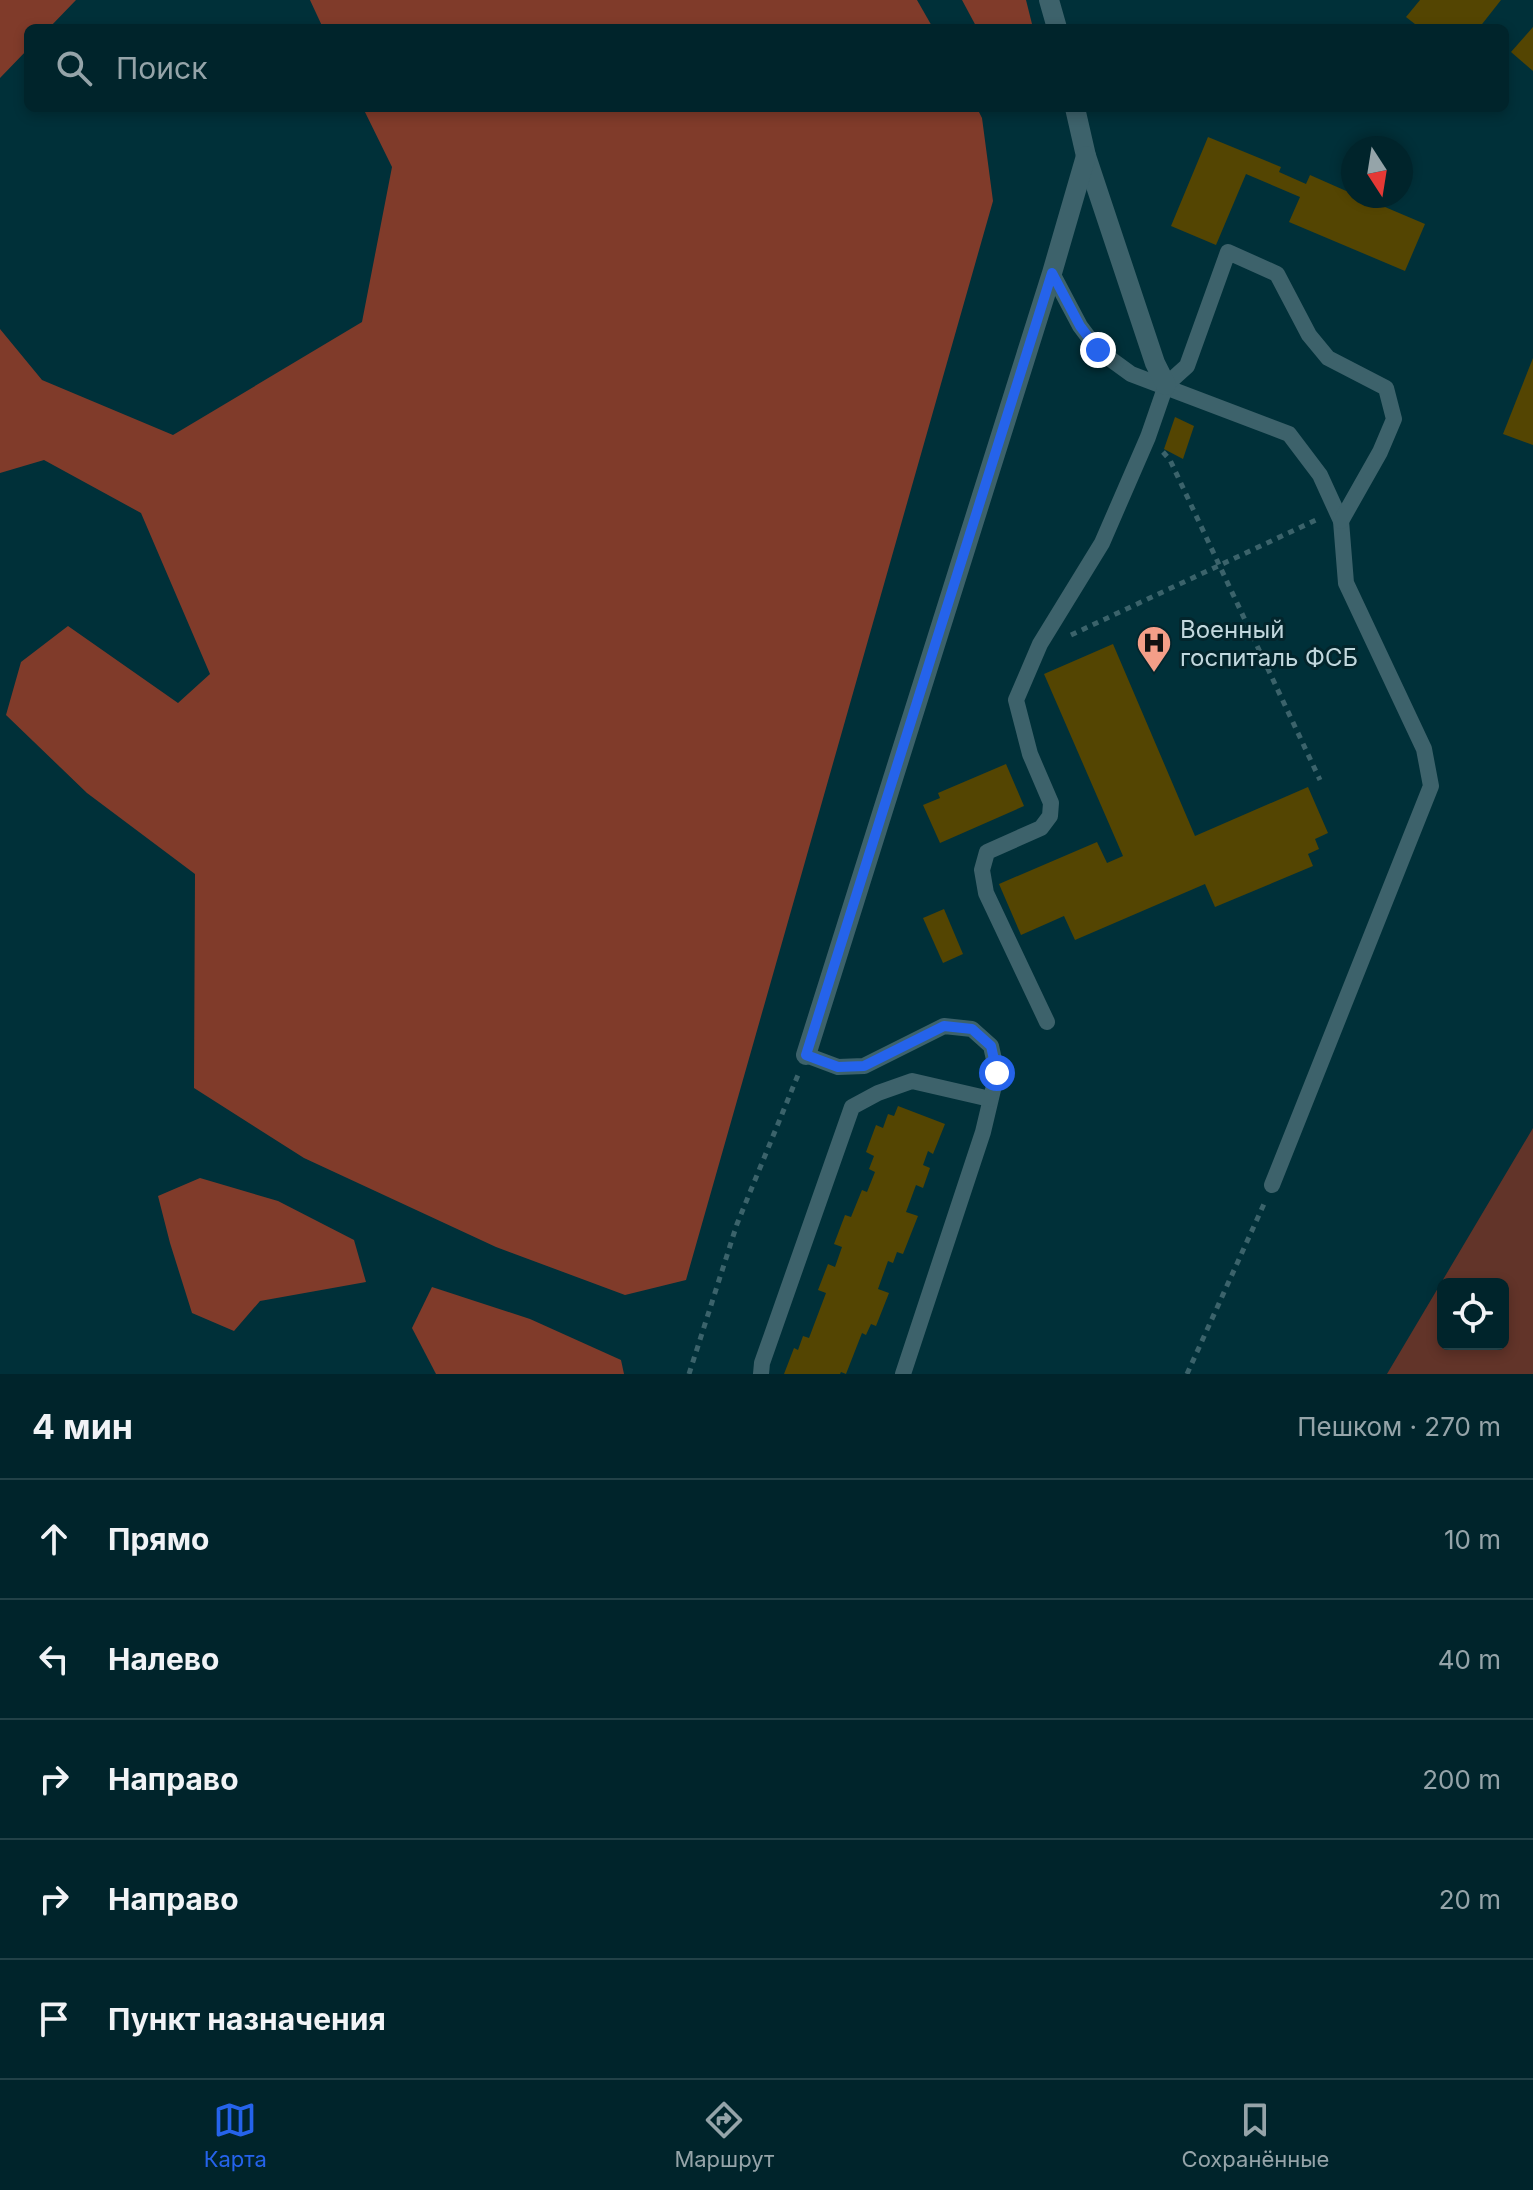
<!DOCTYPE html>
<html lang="ru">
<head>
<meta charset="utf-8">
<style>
	:root { --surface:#00242b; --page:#0a2c33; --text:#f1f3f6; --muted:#95a4a9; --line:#224147; --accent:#2563eb }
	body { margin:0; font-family:Inter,sans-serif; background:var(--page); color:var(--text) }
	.controls { position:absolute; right:24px; bottom:24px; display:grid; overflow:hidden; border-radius:12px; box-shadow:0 4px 12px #0003 }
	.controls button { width:72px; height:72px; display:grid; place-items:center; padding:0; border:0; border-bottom:2px solid var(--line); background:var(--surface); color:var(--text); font:40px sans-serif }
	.compass { position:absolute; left:1341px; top:136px; width:72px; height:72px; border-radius:50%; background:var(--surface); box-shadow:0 4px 12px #0003; rotate:168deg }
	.stop { position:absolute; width:24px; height:24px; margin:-18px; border:6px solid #2563eb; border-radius:50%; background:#fff }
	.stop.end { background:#2563eb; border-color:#fff; box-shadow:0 2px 8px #0008 }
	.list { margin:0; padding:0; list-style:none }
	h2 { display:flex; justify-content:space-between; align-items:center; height:104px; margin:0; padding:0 32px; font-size:34px }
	h2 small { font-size:26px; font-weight:400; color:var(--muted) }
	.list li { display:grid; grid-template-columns:52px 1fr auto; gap:24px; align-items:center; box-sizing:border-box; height:120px; padding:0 32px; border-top:2px solid var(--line) }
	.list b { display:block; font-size:30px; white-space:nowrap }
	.list em { font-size:26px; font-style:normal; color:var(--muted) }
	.icon { flex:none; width:44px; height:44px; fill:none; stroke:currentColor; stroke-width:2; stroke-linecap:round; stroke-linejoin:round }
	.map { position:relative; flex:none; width:1533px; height:1374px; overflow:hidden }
	.search { position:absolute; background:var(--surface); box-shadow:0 4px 12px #0003; left:24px; right:24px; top:24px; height:88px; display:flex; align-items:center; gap:20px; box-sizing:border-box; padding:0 28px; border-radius:12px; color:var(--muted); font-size:30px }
	.sheet { height:704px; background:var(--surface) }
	nav { display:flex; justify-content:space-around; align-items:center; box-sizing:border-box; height:112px; border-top:2px solid var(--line); background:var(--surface); font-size:22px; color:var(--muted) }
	nav a { display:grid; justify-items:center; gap:4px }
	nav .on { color:var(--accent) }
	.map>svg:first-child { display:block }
	.green { fill:#623429; fill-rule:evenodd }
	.forest { fill:#803b2a }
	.building { fill:#544502 }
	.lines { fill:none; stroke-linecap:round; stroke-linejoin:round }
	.path { stroke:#3b636b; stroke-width:5; stroke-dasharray:6 6; stroke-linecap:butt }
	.lane { stroke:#3d626b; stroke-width:16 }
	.street { stroke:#3d626b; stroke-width:20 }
	.route { stroke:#2563eb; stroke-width:10 }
	.labels { text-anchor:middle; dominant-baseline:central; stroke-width:6; stroke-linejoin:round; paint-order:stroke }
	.poi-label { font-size:24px; fill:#c1d7dd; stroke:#03252c; text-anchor:start }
</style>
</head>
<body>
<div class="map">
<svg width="1533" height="1374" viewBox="0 0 1533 1374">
	<rect width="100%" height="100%" fill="#003039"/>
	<!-- green -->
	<path class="green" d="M1533,1128v246h-146zM1443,1284h60v60h-60z"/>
	<!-- forest -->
	<g class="forest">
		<path d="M0,0h76l-27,28h-21v21l-28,29z"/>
		<path d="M310,0h607l16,28h-610z"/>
		<path d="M962,0h64l7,28h-56z"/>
		<path d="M363,108h614l5,10 11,83 -307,1079 -61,15 -129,-48 -192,-89 -110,-70 1,-214 -108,-81 -81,-78 15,-53 47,-36 110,77 32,-29 -69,-161 -97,-53 -44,13v-144l42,51 131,55 189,-113 30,-155z"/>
		<path d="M200,1178l78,23 76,39 12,42 -106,19 -26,30 -42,-18 -22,-70 -12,-47z"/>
		<path d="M432,1287l98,32 91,41 3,14h-188l-24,-46z"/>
	</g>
	<!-- building -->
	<g class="building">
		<path d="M1420,0h81l-22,28h-59l-14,-11z"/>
		<path d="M1533,27v44l-22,-19z"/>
		<path d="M1208,137l73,30 -2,5 27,12 4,-9 43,19v2h6l66,28 -20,47 -116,-49 11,-25 -54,-23 -30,71 -45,-19z"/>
		<path d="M1533,358v87l-30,-11z"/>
		<path d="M1175,417l19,9 -11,33 -19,-10z"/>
		<path d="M1113,644l82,192 113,-49 20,46 -13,6 4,10 -11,5 5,12 -98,41 -10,-23 -130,56 -11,-24 -43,19 -22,-51 98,-42 10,21 16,-7 -79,-182z"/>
		<path d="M1006,764l18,42 -84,37 -17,-38 17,-7 -2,-5z"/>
		<path d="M944,909l19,45 -20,9 -20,-45z"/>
		<path d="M898,1106l47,18 -12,30 -5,-3 -5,14 7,3 -7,20 -7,-3 -10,27 12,4 -15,38 -6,-2 -4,11 -5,-2 -10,28 11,4 -13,33 -5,-2 -5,11 -4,-2 -16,41 -5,-2 -1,2h-56l10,-26 4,2 5,-14 6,2 17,-45 -8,-3 10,-26 7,3 7,-20 -8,-3 11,-29 6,2 11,-27 5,2 8,-20 -6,-3 5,-13 -8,-4 10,-27 7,3 5,-14 6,2z"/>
	</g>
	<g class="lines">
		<!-- path -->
		<g class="path">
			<path d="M1163,452l7,8 150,320"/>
			<path d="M1071,635l245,-115"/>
			<path d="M689,1374l48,-150 61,-149"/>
			<path d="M1187,1374l77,-170"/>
		</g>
		<!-- lane -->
		<g class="lane">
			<path d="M1052,273l28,53 18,24 33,24 158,60 31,41 21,46 5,62 78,166 7,37 -159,399"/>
			<path d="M1047,1022l-61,-129 -4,-23 5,-18 54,-24 9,-12 1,-13 -21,-49 -14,-54 24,-56 62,-101 46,-106 18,-52 21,-19 41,-114 49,22 32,61 19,23 58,30 8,31 -14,33 -39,69"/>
			<path d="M806,1055l32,12 26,-1 80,-40 28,3 19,17 6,27 -14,59 -80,242"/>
			<path d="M761,1374l1,-11 90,-256 26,-14 34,-12 78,18"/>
		</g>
		<!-- street -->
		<g class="street">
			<path d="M1049,0l8,28"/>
			<path d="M1075,108l11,48 69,207 11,22"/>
			<path d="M806,1055l246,-782 34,-117"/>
		</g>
	</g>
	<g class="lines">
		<!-- route -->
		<path class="route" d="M997,1073l-6,-27 -19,-17 -28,-3 -80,40 -26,1 -32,-12 246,-782 28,53 18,24"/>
	</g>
	<!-- icons -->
	<defs>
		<symbol id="hospital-pin" viewBox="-11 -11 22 30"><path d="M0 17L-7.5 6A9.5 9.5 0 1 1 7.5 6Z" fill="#f49e88" stroke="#03252c"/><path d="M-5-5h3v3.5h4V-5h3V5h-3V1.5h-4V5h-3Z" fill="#111"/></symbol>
	</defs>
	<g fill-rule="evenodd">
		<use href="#hospital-pin" x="1134" y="623" width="40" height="54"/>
	</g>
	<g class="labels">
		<!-- poi labels -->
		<g class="poi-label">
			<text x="1180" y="629">Военный<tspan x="1180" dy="28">госпиталь ФСБ</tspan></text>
		</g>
	</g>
</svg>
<div class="controls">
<button><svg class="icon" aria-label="locate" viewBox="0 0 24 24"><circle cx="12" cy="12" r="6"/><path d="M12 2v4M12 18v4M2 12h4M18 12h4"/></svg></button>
</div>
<svg class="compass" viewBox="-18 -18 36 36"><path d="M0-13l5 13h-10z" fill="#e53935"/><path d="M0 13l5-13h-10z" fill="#95a4a9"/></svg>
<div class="stop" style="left:997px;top:1073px"></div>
<div class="stop end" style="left:1098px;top:350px"></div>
<div class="search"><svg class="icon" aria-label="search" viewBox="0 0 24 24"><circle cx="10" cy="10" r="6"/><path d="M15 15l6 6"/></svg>Поиск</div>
</div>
<section class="sheet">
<h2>4 мин<small>Пешком · 270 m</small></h2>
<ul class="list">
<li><svg class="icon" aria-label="ahead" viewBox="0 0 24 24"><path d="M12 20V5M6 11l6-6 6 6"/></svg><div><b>Прямо</b></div><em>10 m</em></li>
<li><svg class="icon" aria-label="left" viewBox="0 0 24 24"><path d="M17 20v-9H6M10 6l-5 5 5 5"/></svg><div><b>Налево</b></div><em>40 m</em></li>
<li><svg class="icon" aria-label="right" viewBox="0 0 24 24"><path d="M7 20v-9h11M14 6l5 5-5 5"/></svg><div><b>Направо</b></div><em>200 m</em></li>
<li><svg class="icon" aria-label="right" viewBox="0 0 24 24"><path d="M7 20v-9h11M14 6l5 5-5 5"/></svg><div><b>Направо</b></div><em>20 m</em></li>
<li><svg class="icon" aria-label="arrive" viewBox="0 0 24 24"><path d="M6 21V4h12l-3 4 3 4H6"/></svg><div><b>Пункт назначения</b></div></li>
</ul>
</section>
<nav>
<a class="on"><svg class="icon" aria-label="map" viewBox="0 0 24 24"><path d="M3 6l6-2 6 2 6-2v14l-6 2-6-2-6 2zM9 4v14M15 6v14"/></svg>Карта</a>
<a><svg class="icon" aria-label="directions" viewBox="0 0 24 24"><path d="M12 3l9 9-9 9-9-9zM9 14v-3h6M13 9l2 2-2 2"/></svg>Маршрут</a>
<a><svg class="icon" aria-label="saved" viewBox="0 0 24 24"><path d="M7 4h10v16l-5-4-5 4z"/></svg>Сохранённые</a>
</nav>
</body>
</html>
